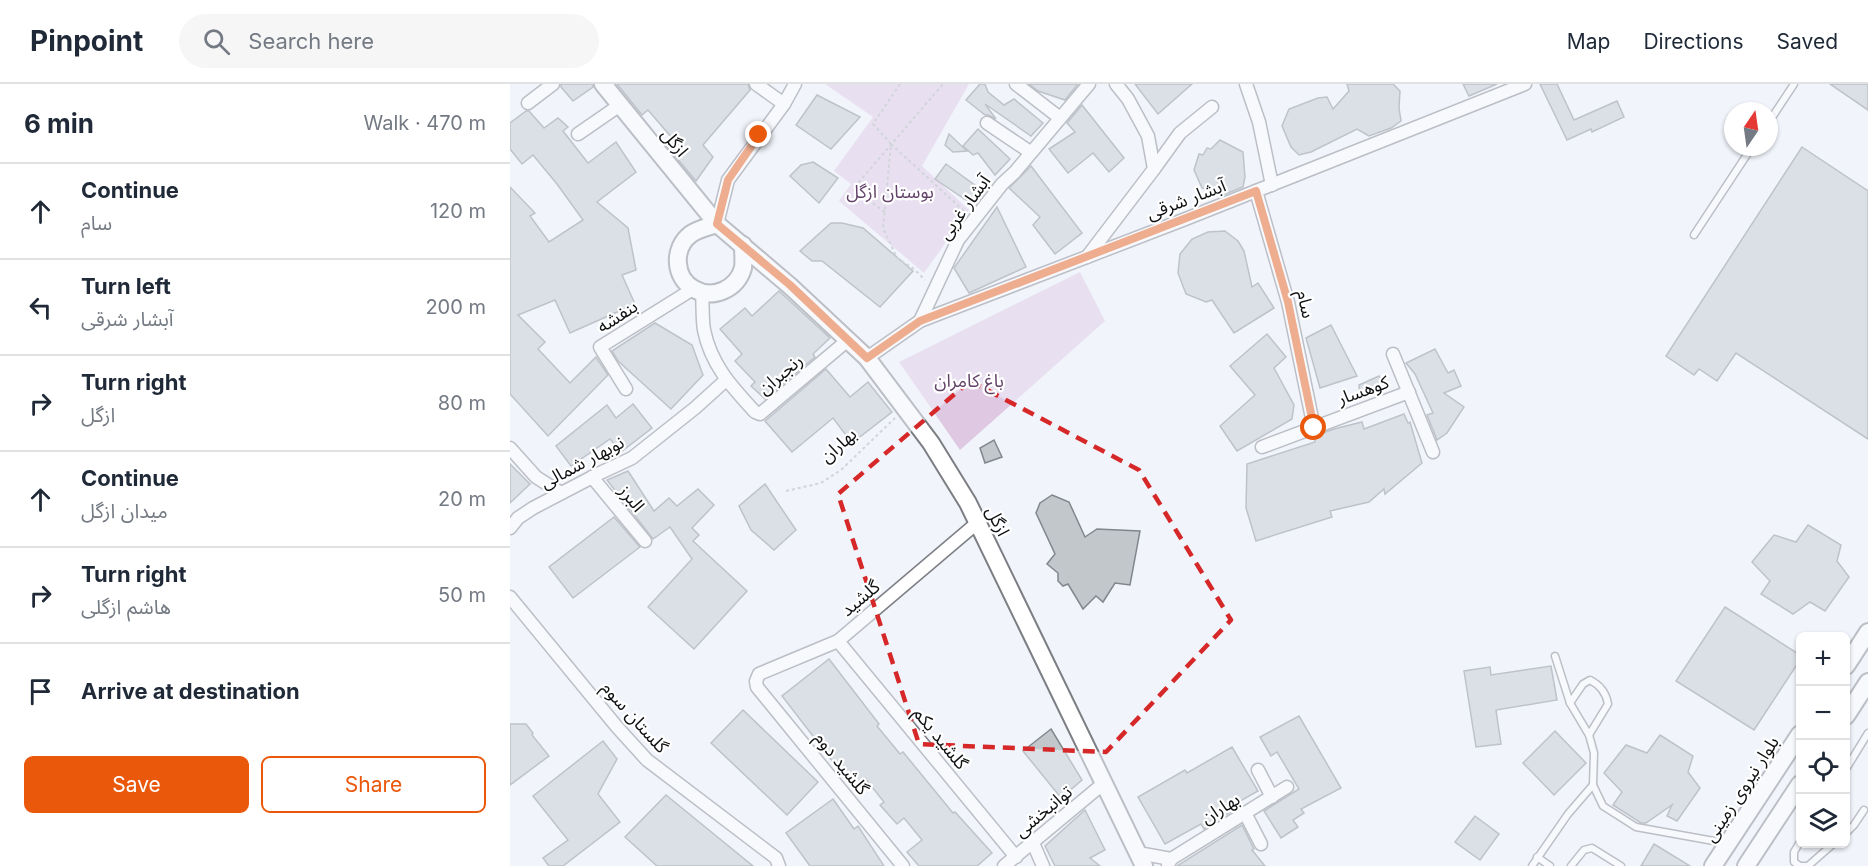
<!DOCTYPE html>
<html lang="en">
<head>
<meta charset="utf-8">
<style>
	:root { --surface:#fff; --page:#f6f6f7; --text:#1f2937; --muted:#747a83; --line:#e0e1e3; --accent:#ea580c }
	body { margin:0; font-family:Inter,"Noto Sans Arabic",sans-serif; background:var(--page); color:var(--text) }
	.controls { position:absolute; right:18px; bottom:18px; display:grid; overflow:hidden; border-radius:9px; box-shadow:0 2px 4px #0004 }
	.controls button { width:54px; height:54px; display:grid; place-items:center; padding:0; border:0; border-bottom:2px solid var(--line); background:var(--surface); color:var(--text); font:30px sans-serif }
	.compass { position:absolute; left:1214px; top:18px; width:54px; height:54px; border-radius:50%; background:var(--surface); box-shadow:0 2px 4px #0004; rotate:13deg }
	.stop { position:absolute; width:18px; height:18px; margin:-14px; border:4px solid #ea580c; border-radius:50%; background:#fff }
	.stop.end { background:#ea580c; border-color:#fff; box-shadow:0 2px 6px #0008 }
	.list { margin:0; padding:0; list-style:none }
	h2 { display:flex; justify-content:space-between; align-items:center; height:78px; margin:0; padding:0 24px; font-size:26px }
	h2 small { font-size:20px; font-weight:400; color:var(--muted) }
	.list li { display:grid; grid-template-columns:39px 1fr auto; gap:18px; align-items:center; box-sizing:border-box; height:96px; padding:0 24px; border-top:2px solid var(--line) }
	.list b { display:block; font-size:22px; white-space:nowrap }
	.list p { margin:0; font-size:20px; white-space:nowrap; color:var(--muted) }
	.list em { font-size:20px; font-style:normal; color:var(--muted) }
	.actions { display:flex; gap:12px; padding:18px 24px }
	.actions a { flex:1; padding:14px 0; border:2px solid var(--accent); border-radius:9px; text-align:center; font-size:21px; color:var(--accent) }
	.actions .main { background:var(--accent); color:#fff }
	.icon { flex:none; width:33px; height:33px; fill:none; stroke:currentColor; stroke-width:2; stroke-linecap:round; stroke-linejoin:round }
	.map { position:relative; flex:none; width:1358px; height:782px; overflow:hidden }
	header { display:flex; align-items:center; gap:36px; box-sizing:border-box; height:84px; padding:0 30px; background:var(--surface); border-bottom:2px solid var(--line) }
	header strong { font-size:28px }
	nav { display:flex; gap:33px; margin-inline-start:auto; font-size:21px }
	.search { width:420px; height:54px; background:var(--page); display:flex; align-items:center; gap:15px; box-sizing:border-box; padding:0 21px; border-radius:33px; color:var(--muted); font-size:22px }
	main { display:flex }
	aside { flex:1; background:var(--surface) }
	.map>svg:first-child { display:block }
	.green { fill:#dec8e2 }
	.building { fill:#c2c7cc; stroke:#82878c; stroke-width:1.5 }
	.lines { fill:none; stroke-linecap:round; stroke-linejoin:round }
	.service-casing { stroke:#7c7e84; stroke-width:9 }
	.minor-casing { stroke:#7c7e84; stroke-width:15 }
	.secondary-casing { stroke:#7c7e84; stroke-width:20 }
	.path { stroke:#abaeb3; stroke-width:2; stroke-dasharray:3 3; stroke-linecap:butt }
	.service { stroke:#fff; stroke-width:6 }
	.minor { stroke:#fff; stroke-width:12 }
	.secondary { stroke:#fff; stroke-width:16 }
	.route { stroke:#ea580c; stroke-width:8 }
	.marked { fill:none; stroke:#d62828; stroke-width:4.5; stroke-dasharray:12 8; stroke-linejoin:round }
	.labels { text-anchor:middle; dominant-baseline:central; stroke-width:4.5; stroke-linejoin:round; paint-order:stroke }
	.street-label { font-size:18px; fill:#0f1012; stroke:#fff }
	.park-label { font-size:18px; fill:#634269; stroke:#fff }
</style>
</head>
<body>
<header>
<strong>Pinpoint</strong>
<div class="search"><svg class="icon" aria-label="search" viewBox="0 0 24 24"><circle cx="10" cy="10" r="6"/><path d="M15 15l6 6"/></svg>Search here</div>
<nav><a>Map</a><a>Directions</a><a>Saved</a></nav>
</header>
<main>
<aside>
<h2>6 min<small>Walk · 470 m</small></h2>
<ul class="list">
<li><svg class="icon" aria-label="ahead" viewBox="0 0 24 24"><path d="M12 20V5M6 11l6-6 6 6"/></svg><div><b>Continue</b><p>سام</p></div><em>120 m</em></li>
<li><svg class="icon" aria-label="left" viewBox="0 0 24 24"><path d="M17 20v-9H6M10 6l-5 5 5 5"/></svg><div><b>Turn left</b><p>آبشار شرقی</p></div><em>200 m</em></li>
<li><svg class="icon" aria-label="right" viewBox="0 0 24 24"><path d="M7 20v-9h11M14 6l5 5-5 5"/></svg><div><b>Turn right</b><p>ازگل</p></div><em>80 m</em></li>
<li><svg class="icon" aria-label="ahead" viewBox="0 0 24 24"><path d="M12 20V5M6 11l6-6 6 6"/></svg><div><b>Continue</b><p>میدان ازگل</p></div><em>20 m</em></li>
<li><svg class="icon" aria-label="right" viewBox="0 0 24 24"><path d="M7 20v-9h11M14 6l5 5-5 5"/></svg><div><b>Turn right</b><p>هاشم ازگلی</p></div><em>50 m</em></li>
<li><svg class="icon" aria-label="arrive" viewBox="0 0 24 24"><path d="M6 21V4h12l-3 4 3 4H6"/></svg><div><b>Arrive at destination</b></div></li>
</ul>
<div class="actions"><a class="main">Save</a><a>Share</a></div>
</aside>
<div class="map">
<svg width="1358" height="782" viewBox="0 0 1358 782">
	<rect width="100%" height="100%" fill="#f1f4fb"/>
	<!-- green -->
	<g class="green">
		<path d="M315,0h144l-47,82 47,44 -45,63 -85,-72 12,-17 -17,-13 39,-54z"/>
		<path d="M570,188l25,49 -145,129 -61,-88z"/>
	</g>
	<!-- building -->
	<g class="building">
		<path d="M51,0h32v3l-20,14 -12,-14z"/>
		<path d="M107,0h131l2,6 -47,55 10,12 -17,24 -31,-37 7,-6 -24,-28 -6,5z"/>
		<path d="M470,0h5l3,8 16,13 10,-6 29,24 -12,13 -46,-32 11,15 -8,-4h-3l-19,-15z"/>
		<path d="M519,0h49l-13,16 -27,-9z"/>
		<path d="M625,0h57l-34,30z"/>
		<path d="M837,0h46l7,7 -1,17 2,13 -10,7 -22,8 -12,-7 -46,23 -12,3 -8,-8 -9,-21 7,-17 29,-11 9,-1 6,12 16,-18z"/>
		<path d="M953,0h34l-28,12z"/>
		<path d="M1030,0h17l17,36 43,-19 7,16 -32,15 -1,-3 -24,11z"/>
		<path d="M1320,0h38v26z"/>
		<path d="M307,11l43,22 -29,32 -35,-24z"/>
		<path d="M572,21l42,53 -15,14 -16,-19 -25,20 -19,-24 26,-17 -8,-9z"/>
		<path d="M16,27h3l15,17 14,-10 10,9 -5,4 25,32 28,-21 20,30 -39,30 31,26 8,42 -14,5 13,29 -65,29 -15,-33 -37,15 27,27 -7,7 32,34 26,-26 12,18 -60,61 -38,-42v-207l25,26 -5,3 19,26 34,-22 -26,-36 -24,-29 -11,9 -12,-15v-26z"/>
		<path d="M468,45l32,30 -15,16 -17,-22 -5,2 -10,-9z"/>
		<path d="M439,50l18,17 -14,1 -8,-7z"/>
		<path d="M710,56l23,12 2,25 -2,10 -20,8 -21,-7 -8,-18 5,-16 4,1 4,-7 4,1z"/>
		<path d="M1292,63l66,44v248l-132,-86 -19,28 -18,-12 -5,6 -28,-19z"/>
		<path d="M303,78l25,16 -19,25 -29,-27 11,-11z"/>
		<path d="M436,80l34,25 -11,13 -34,-23z"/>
		<path d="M521,82l51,67 -27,21 -22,-29 7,-8 -31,-29z"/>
		<path d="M487,123l29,60 -57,26 -15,-25z"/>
		<path d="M321,139h11l21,5 50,43 -33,36 -58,-46h-10l-12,-10z"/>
		<path d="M715,147l13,10 6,10 8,36 6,-4 16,25 -40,25 -22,-33 -6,2 -20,-8 -8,-21 2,-19 12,-15 16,-7z"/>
		<path d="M269,207l51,47 -17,16 2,3 -50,42 -14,-13 4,-4 -20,-21 7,-7 -22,-25 25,-21 7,8z"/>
		<path d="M145,239l37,22 11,30 -32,34 -53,-48 -6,-10z"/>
		<path d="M821,241l26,51 -37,12 -14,-50z"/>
		<path d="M757,250l19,23 -12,11 20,37 -2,14 -55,32 -17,-25 35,-31 -25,-29z"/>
		<path d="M925,265l13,24 6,-3 7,16 -17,7 20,14 -17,26 -10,7 -10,-25 6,-2 -18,-39 -9,-11z"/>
		<path d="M316,285l24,28 18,-15 24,30 -40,31 -19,-25 -41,34 -27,-31z"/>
		<path d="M869,292l9,12 -28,11 -1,-14z"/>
		<path d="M123,320l19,24 -31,24 -11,-13 -39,27 -15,-20 51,-41 9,13z"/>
		<path d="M894,330l4,9 2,-1 12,41 -37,31 -1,-5 -15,13 -39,9 2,6 -76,24 -10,-33 1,-44 68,-22 -1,-6 20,-7 28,-7 2,7z"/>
		<path d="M484,356l8,17 -17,6 -5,-15z"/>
		<path d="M0,380l20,20 -20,19z"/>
		<path d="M118,387l26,40 15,-13 8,8 21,-17 16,16 -22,23 7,7 -6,6 54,50 -53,58 -46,-42 44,-48 -22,-32 -17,12 -46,-59z"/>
		<path d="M255,400l31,46 -22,20 -23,-20 -12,-24z"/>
		<path d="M542,411l17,7 16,35 12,-8 43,2 -10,54 -15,-2 -12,19 -7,-6 -13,13 -15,-25 -5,2 -5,-5v-8l-11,-9 8,-10 -19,-41 4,-10z"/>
		<path d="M104,433l26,30 -67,51 -24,-31z"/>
		<path d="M1298,441l33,20 -4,16 12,16 -24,34 -15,-9 -17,12 -32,-20 9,-13 -18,-19 22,-27 22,7z"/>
		<path d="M1215,523l75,48v5l-46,70 -78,-49z"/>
		<path d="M319,575l50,65 -2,2 23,28 3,-2 50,61 2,-1 37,41 -15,13h-58l-12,-14 15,-12 -18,-22 -7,6 -17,-19 4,-3 -19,-24 -12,10 -71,-92z"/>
		<path d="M1041,582l6,34 -61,10 5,34 -25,3 -12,-76 26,-4 1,8z"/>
		<path d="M233,626l75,72 -31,33 -76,-72z"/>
		<path d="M789,632l42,72 -40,21 3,4 -11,7 5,7 -17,11 -17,-27 35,-22 -22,-37 -6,4 -11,-19z"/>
		<path d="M0,640h16l7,9 -1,2 17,21 -39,29z"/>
		<path d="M541,645l31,51 -21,18 -38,-47z"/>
		<path d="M1045,647l31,32 -32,32 -31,-32z"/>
		<path d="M1150,651l33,21 -5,16 12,16 -23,33 -10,-5 5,-11 -26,18h-5l-28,-18 9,-13 -18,-19 22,-28 21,8z"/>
		<path d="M93,657l14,18 -19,35 22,28 -57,44h-14l-6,-8 25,-18 -35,-44z"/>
		<path d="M722,663l26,44 -25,14 2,4 -31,20 -3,-5 -36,20 -27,-47 47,-27 2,3z"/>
		<path d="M156,711l87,71h-96l-32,-29z"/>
		<path d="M323,715l21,30 4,-3 26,40h-74l-24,-33z"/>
		<path d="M575,726l20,40 -15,8 10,8h-45l-10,-20z"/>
		<path d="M965,732l24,18 -19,26 -25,-18z"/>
		<path d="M732,741l12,24 -2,1 13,16h-88z"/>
		<path d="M1144,760l36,22h-49z"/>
	</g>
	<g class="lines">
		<defs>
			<g id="service">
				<path d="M1259,38l25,-38"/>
				<path d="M1184,151l58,-88"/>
				<path d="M1045,572l15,47 19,32 5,18 -1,32 10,21 33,21 89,16"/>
				<path d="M1060,619l13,-19 7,-4c10,5 16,12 18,24l-19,31"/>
				<path d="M1336,685l22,-36"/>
				<path d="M1336,749l8,-8 10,-15"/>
				<path d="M1027,773l13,9"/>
				<path d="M1022,782l36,-52 25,-29"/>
				<path d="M1061,782l13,-16 8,-2 29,18"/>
				<path d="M1290,782h8l25,-22"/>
				<path d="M1290,782l-6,-4v-10l6,-10"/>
			</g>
			<g id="minor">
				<path d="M246,0l28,20"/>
				<path d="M506,0l44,34"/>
				<path d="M736,0l13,38 13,63"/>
				<path d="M18,19l25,-19"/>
				<path d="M477,39l43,29"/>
				<path d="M68,50l42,-29"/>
				<path d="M644,85l26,-36 32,-26"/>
				<path d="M746,107l32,111 26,126"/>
				<path d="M207,140l11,-44 56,-76 11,-20"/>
				<path d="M577,173l67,-88 -6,-33 -20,-37 -12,-15"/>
				<path d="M192,209c1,12 0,25 2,37 7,35 28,57 51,82l5,2 88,-74"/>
				<path d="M410,237l38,-81 44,-56 13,-12 74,-88"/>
				<path d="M883,270l40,98"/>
				<path d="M357,274l53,-37 263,-101 342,-136"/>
				<path d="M116,305l-26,-42 93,-58"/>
				<path d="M752,363l147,-55"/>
				<path d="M0,364l26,29 25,16"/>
				<path d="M82,393l53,64"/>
				<path d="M0,444l8,-10 15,-10 67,-35 32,-15 63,-50 31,-28"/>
				<path d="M0,513l107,130 30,33 129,98 3,8"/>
				<path d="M328,557l178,216"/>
				<path d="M748,686l14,27"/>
				<path d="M735,729l16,31"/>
				<path d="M523,759l10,23"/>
				<path d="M628,769l33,6 -3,6"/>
				<path d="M661,775l116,-72"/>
				<path d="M393,782l-146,-179 -1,-6 3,-7 79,-33 139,-118"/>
				<path d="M494,782l100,-83"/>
			</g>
			<g id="secondary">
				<path d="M93,0l114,140 73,62 77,72 64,85 37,60 176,363"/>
				<path d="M207,140c-9,3 -19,5 -26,10 -19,14 -17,44 3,55 19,11 43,0 49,-21 1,-7 0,-15 0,-23"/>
				<path d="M1336,582l22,-34"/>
				<path d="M1336,632l22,-34"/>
				<path d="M1203,782l87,-132"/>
				<path d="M1236,782l54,-82"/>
			</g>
		</defs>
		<!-- service casing -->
		<use href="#service" class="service-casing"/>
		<!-- minor casing -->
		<use href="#minor" class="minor-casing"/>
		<!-- secondary casing -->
		<use href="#secondary" class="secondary-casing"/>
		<!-- path -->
		<g class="path">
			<path d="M390,0l-27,40 18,20 -8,84 14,30 17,11 11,11"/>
			<path d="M381,60l73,67"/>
			<path d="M375,128l-32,-23 90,-105"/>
			<path d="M276,407l35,-8 20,-13 54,-52"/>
		</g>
		<!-- service -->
		<use href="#service" class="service"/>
		<!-- minor -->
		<use href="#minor" class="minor"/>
		<!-- secondary -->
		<use href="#secondary" class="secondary"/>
	</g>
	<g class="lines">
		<!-- route -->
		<path class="route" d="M249,51l-31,45 -11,44 73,61 77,73 53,-37 336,-130 32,111 26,126"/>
	</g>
	<!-- marked area -->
	<path d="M0 0H1358V782H0ZM460,297l169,89 92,150 -125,132 -187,-8 -81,-250z" fill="#f1f4fb" fill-opacity=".55" fill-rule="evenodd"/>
	<path class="marked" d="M460,297l169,89 92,150 -125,132 -187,-8 -81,-250z"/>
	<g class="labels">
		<!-- street labels -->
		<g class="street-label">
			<text transform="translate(165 58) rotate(51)">ازگل</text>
			<text transform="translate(676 115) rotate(-21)">آبشار شرقی</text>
			<text transform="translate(454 123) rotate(-54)">آبشار غربی</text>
			<text transform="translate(796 220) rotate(77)">سام</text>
			<text transform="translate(107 232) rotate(-33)">بنفشه</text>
			<text transform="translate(270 290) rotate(-40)">رنجبران</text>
			<text transform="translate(853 306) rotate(-20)">کوهسار</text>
			<text transform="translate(328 361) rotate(-42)">بهاران</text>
			<text transform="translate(72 378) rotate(-28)">نوبهار شمالی</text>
			<text transform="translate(122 414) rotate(51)">البرز</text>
			<text transform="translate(488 437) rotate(64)">ازگل</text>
			<text transform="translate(350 514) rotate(-40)">گلشید</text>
			<text transform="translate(125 633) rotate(48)">گلستان سوم</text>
			<text transform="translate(431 654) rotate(51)">گلشيد يكم</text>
			<text transform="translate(332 679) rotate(51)">گلشيد دوم</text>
			<text transform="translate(1231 705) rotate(-57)">بلوار نیروی زمینی</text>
			<text transform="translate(710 724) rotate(-32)">بهاران</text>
			<text transform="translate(533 727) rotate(-40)">توانبخشی</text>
		</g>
		<!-- park labels -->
		<g class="park-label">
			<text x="380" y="107">بوستان ازگل</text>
			<text x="459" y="296">باغ کامران</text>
		</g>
	</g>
</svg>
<div class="controls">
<button>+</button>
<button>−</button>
<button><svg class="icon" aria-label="locate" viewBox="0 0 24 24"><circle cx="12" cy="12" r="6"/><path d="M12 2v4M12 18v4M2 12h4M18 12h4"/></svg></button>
<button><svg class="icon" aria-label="layers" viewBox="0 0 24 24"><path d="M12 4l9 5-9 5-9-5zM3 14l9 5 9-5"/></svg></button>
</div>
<svg class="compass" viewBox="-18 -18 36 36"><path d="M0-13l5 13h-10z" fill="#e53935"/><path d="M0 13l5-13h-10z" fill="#747a83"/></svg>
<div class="stop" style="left:804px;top:344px"></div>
<div class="stop end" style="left:249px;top:51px"></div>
</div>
</main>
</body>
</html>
